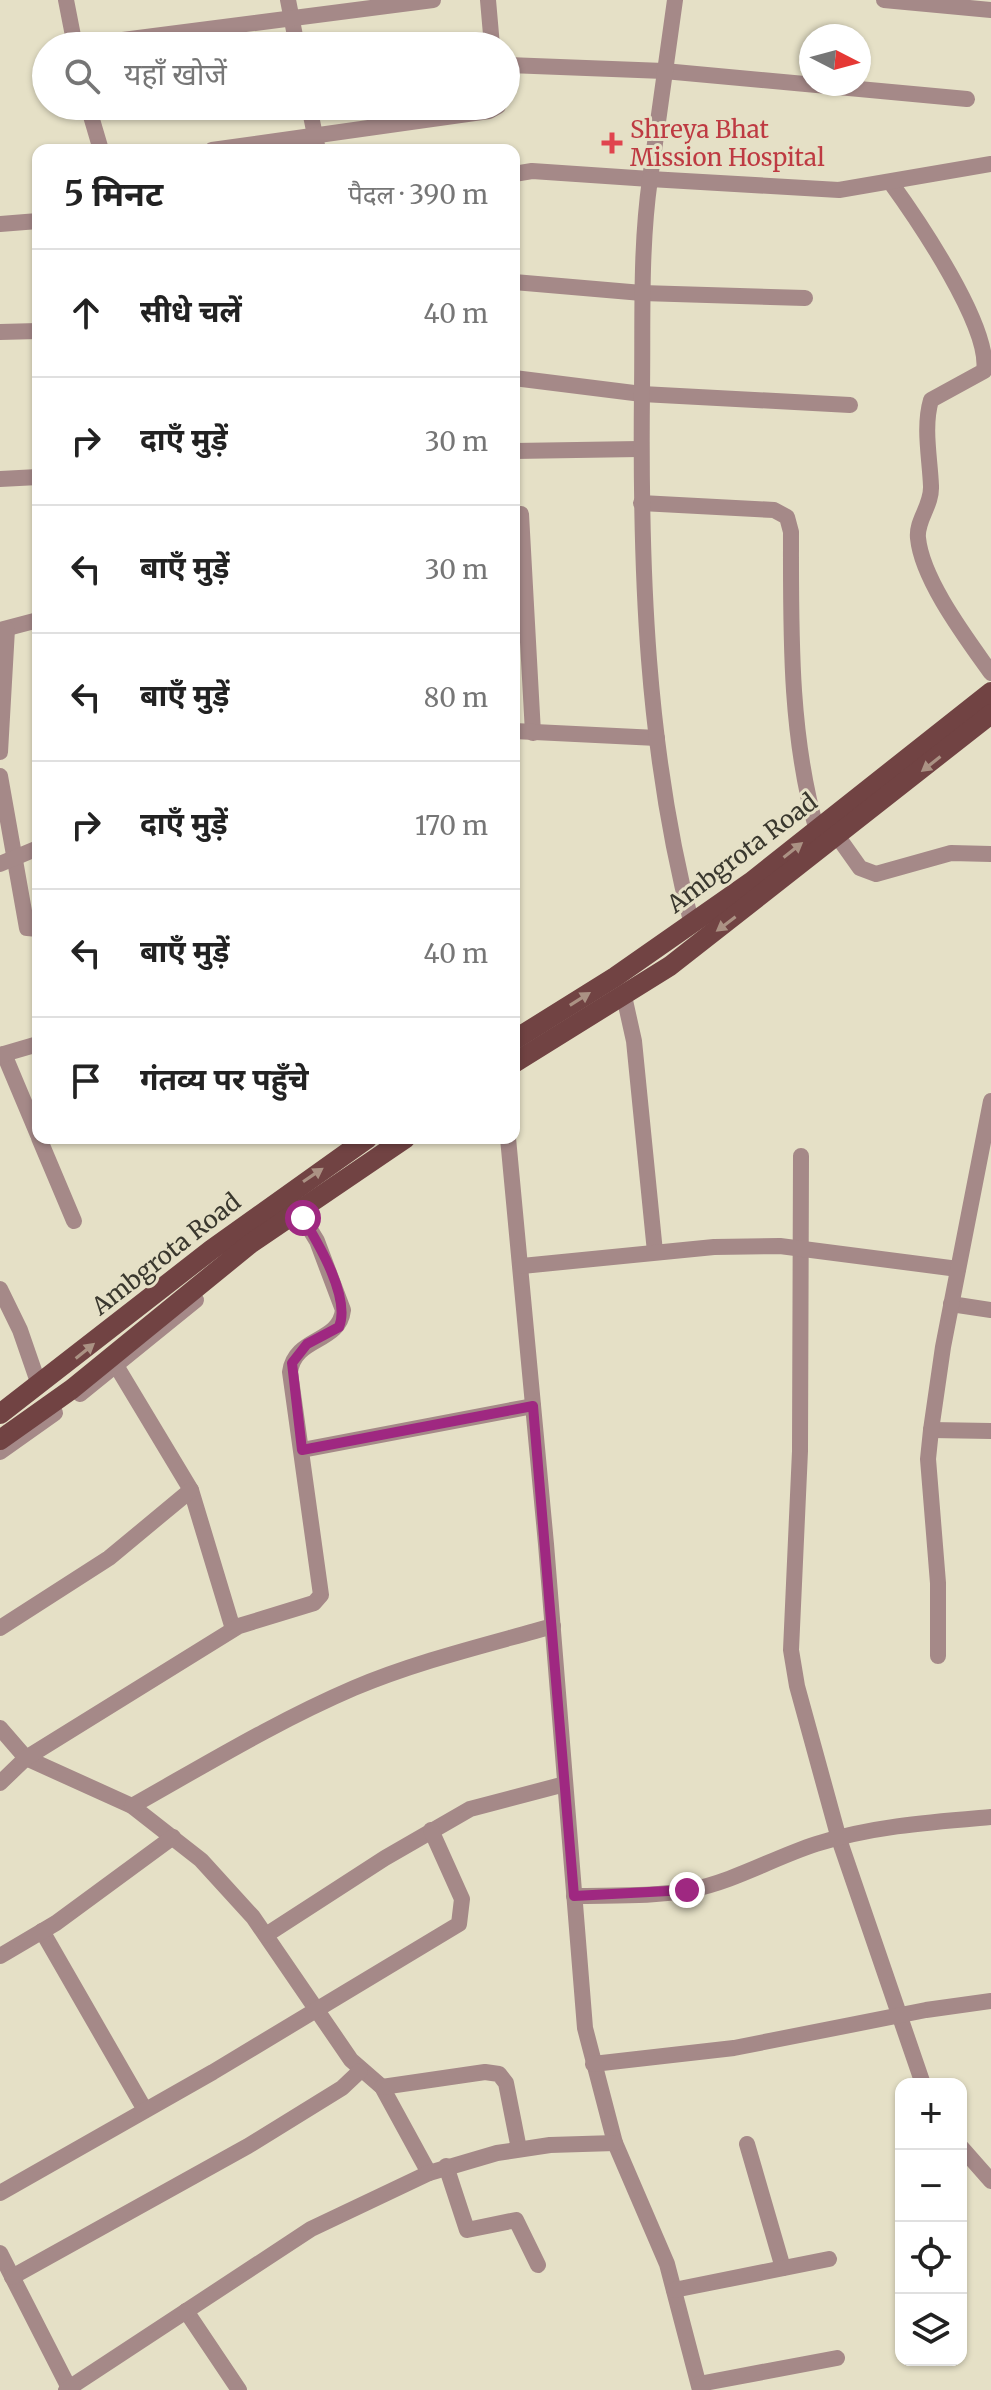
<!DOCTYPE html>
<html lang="hi">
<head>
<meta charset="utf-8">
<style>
	:root { --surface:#fff; --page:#f2f2f2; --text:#222; --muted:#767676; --line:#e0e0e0 }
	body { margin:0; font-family:Merriweather,"Noto Sans Devanagari",serif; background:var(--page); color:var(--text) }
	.controls { position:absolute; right:24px; bottom:24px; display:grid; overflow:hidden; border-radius:16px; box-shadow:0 2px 6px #0004 }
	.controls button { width:72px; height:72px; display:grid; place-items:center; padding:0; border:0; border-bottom:2px solid var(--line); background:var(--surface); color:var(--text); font:40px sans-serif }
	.compass { position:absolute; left:799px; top:24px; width:72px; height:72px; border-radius:50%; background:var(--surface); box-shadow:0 2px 6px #0004; rotate:96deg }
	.stop { position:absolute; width:24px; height:24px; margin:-18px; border:6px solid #9f2881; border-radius:50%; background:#fff }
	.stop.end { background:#9f2881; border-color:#fff; box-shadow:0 2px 8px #0008 }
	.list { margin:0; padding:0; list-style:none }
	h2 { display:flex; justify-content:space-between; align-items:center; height:104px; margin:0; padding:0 32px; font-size:34px }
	h2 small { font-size:26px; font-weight:400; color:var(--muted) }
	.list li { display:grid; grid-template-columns:52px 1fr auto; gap:24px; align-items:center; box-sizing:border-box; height:128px; padding:0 32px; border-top:2px solid var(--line) }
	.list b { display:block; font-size:30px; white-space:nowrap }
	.list em { font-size:26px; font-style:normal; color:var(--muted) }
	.icon { flex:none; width:44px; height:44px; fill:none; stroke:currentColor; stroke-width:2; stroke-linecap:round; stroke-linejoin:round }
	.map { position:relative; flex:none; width:991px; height:2390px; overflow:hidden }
	.search { position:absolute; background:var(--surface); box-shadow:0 2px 6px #0004; left:32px; top:32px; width:488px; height:88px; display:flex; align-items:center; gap:20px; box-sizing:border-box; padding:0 28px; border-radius:44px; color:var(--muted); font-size:30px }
	.panel { position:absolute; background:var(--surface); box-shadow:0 2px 6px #0004; left:32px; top:144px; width:488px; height:1000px; border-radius:16px }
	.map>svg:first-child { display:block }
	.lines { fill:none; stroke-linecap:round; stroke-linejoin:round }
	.street { stroke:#a58988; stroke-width:16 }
	.primary { stroke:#714343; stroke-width:20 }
	.oneway { fill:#ab9284 }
	.route { stroke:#9f2881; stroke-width:10 }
	.health-dot { fill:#e0444e; stroke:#e5e0c6; stroke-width:3 }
	.labels { text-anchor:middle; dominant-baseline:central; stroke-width:6; stroke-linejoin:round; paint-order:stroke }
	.health-label { font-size:24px; fill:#be3a42; stroke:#e5e0c6; text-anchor:start }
	.street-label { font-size:24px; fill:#3a382e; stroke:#e5e0c6 }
</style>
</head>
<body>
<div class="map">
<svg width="991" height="2390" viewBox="0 0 991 2390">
	<rect width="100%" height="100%" fill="#e5e0c6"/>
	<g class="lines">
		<!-- street -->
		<g class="street">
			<path d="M66,0l9,46"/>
			<path d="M288,0l9,46"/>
			<path d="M488,0l4,46"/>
			<path d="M884,0l107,10"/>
			<path d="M76,46l357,-46"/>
			<path d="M506,65l158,6 303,28"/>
			<path d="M88,106l13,44"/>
			<path d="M309,106l9,44"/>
			<path d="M212,150l277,-39 9,-5"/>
			<path d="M514,174l18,-3 118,8 25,-179"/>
			<path d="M891,183c26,36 100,144 93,188l-53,29c-8,27 -1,59 0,86 1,20 -15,34 -13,52 4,42 49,101 73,135"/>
			<path d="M0,224l38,-3"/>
			<path d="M514,282l128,11 163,5"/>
			<path d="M0,332l38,-1"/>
			<path d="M514,378l128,16 208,11"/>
			<path d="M514,451l125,-2"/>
			<path d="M0,479l38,-2"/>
			<path d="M641,503l133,7 13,7 4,15c0,100 -2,202 26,299"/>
			<path d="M521,514l12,219"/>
			<path d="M0,630l38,-10"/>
			<path d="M514,731l143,7"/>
			<path d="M0,752l7,-123"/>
			<path d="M0,776l27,152 11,1"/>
			<path d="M838,837l22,31 16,6 75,-21 40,1"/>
			<path d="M0,864l38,-16"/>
			<path d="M692,925c-46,-174 -52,-355 -50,-535 1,-71 -2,-140 8,-211l189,11 152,-26"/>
			<path d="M624,996l10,45 21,211"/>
			<path d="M4,1054l34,81"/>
			<path d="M0,1055l38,-11"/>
			<path d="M39,1138l35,83"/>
			<path d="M508,1138l38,406 39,484 30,115 52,121 33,126"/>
			<path d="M801,1156l-1,295 -9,199 6,36 42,153 84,245"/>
			<path d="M522,1266l192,-19 66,-1 178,23"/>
			<path d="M0,1289l20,41 19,55"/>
			<path d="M951,1304l40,6"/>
			<path d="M117,1367l74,123 42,139"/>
			<path d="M80,1394l116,-94"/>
			<path d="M931,1430l60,1"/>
			<path d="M302,1450l231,-44"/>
			<path d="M0,1452l55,-39"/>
			<path d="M0,1628l109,-70 82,-68"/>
			<path d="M938,1656v-73l-10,-124 3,-29 12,-83 48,-246"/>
			<path d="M0,1728l26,30 106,48 69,54 52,57 98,143 31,27 47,86"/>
			<path d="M0,1783l26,-25 213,-132 75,-23 7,-8 -31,-223c5,-36 49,-28 53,-62l-26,-69 -14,-23"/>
			<path d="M132,1806c73,-41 145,-85 222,-118 64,-27 132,-43 199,-62"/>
			<path d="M574,1896c39,-1 78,1 116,-6 45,-9 83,-32 126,-46 57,-18 116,-22 175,-27"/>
			<path d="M42,1931l103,179"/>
			<path d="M266,1935l119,-77 85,-49 95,-25"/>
			<path d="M0,1956l56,-33 117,-86"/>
			<path d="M593,2064l141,-16 192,-38 65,-9"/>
			<path d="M382,2087l103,-15 14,2 7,9 13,66"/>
			<path d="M747,2144l36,124"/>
			<path d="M961,2147l30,34"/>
			<path d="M446,2166l21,64 49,-10 22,45"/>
			<path d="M0,2193l213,-121 246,-148 3,-25 -31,-69"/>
			<path d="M0,2253l69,135"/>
			<path d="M12,2277l236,-131 94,-58 18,-17"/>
			<path d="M674,2290l155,-31"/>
			<path d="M186,2311l53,79"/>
			<path d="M699,2384l138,-26"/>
			<path d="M66,2390l245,-161 118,-56 68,-20 53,-8 65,-2"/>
		</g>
		<!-- primary -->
		<g class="primary">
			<path d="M514,1040l101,-63 136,-95 240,-190"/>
			<path d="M514,1063l156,-97 321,-252"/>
			<path d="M0,1414l211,-164 157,-112"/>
			<path d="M0,1440l72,-51 178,-145 156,-106"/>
		</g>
	</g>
	<!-- one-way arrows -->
	<defs><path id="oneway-solid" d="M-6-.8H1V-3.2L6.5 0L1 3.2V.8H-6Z" transform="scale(2)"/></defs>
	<g class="oneway">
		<use href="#oneway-solid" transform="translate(931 764) rotate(142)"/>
		<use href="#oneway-solid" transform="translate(793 850) rotate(-38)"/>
		<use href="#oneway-solid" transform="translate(726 924) rotate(143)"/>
		<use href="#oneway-solid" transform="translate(580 999) rotate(-32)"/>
		<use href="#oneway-solid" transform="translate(313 1175) rotate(-34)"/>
		<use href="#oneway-solid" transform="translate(85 1351) rotate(-39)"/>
	</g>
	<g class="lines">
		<!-- route -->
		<path class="route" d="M303,1218c15,25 48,80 36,109l-32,17 -15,19 10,87 231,-44 41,490 113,-6"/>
	</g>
	<!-- markers -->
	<path class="health-dot" d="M608 131h8v8h8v8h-8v8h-8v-8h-8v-8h8z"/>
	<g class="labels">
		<!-- health labels -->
		<g class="health-label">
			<text x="630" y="129">Shreya Bhat<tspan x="630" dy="28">Mission Hospital</tspan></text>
		</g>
		<!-- street labels -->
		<g class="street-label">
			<text transform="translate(742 853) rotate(-37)">Ambgrota Road</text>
			<text transform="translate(166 1254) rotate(-38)">Ambgrota Road</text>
		</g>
	</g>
</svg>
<div class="controls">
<button>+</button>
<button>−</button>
<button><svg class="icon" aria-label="locate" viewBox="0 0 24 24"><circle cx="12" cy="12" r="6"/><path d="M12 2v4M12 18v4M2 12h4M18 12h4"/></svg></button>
<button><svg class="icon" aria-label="layers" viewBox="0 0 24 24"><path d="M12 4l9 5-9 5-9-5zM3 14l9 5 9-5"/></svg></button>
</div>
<svg class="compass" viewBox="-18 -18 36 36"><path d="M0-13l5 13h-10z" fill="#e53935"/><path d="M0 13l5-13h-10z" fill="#767676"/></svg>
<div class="stop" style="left:303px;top:1218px"></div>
<div class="stop end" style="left:687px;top:1890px"></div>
<div class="search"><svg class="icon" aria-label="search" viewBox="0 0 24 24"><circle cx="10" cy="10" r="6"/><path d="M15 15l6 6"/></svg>यहाँ खोजें</div>
<section class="panel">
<h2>5 मिनट<small>पैदल · 390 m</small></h2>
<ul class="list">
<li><svg class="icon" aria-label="ahead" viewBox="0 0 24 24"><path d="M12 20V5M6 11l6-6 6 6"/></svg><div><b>सीधे चलें</b></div><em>40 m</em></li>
<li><svg class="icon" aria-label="right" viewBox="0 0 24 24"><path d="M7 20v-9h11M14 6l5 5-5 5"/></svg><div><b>दाएँ मुड़ें</b></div><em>30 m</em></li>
<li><svg class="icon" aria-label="left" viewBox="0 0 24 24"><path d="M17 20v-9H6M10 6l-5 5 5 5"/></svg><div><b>बाएँ मुड़ें</b></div><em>30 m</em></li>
<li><svg class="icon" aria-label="left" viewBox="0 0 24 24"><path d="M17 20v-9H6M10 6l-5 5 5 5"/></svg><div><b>बाएँ मुड़ें</b></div><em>80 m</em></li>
<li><svg class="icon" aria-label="right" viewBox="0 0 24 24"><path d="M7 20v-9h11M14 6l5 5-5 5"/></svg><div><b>दाएँ मुड़ें</b></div><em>170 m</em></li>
<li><svg class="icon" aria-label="left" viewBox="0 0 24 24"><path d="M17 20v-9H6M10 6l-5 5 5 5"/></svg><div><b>बाएँ मुड़ें</b></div><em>40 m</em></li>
<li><svg class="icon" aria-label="arrive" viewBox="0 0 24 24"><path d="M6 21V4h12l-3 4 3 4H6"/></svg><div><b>गंतव्य पर पहुँचे</b></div></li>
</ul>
</section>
</div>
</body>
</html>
